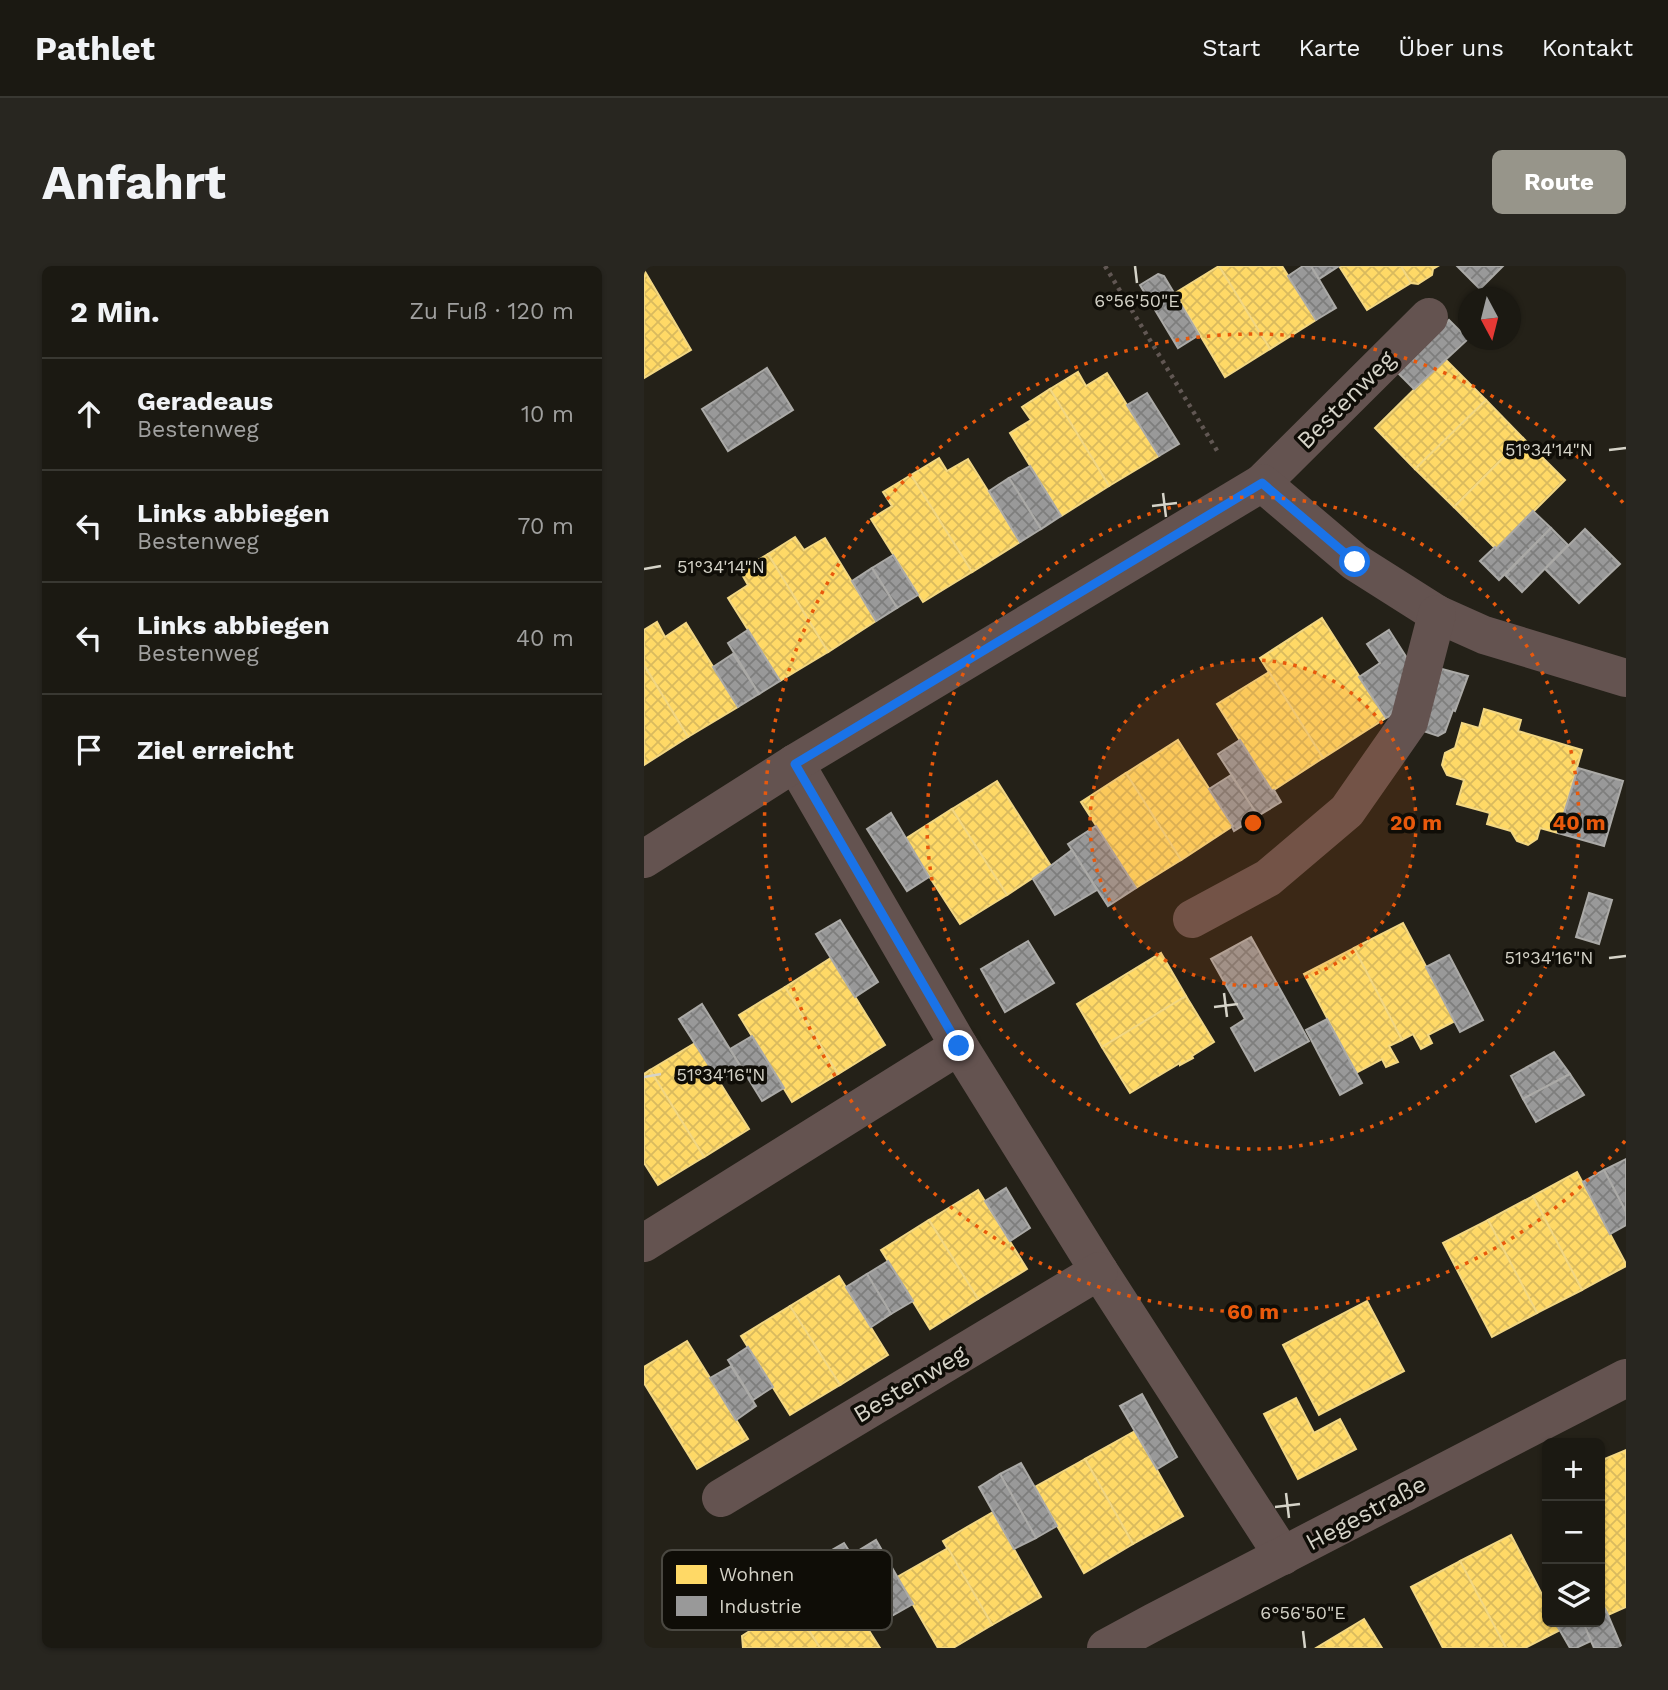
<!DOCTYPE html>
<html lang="de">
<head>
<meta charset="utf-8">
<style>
	:root { --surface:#1b1912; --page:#282620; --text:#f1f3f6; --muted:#a0a09f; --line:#393832; --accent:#97958a }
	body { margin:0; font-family:"Work Sans",sans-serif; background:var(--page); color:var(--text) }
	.controls { position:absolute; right:21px; bottom:21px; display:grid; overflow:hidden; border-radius:10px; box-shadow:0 2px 5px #0004 }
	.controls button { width:63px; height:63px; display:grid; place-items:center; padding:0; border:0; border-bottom:2px solid var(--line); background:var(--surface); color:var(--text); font:35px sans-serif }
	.compass { position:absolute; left:814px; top:21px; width:63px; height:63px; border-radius:50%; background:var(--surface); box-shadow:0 2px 5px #0004; rotate:173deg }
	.stop { position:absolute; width:21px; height:21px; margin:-16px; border:5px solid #1a73e8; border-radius:50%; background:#fff }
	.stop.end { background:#1a73e8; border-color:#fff; box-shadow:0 2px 7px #0008 }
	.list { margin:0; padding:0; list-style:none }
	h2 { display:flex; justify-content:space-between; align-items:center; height:91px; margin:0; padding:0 28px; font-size:30px }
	h2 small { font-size:23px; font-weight:400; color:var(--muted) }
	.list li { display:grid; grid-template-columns:46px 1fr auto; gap:21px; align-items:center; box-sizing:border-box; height:112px; padding:0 28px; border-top:2px solid var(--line) }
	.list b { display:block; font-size:26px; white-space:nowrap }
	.list p { margin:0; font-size:23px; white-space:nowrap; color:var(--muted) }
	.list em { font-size:23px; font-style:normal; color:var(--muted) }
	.icon { flex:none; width:38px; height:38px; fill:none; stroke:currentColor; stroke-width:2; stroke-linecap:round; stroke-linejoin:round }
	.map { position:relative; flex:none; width:982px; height:1382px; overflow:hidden; border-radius:10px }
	header { display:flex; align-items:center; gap:42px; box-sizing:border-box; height:98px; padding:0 35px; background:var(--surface); border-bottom:2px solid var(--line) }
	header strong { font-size:33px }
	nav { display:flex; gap:38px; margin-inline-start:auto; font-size:24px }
	.intro { display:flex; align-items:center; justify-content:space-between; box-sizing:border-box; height:168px; padding:0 42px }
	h1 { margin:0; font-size:49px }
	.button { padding:18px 32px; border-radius:10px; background:var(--accent); color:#fff; font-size:24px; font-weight:700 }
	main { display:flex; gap:42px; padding:0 42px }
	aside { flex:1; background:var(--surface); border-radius:10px; box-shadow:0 2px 5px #0004 }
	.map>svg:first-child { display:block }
	.homes { fill:url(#homes-cross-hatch); stroke:#f2d783; stroke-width:2 }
	.industry { fill:url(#industry-cross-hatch); stroke:#abaaa7; stroke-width:2 }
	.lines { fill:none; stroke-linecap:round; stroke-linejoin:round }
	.path { stroke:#615753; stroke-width:4.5; stroke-dasharray:3.5 5; stroke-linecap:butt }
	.minor { stroke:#645350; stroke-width:38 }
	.route { stroke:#1a73e8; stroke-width:9 }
	.ticks { fill:none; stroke:#d5d3c8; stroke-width:2.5 }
	.ring { fill:none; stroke:#e8590c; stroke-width:3.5; stroke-dasharray:3.5 7 }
	.labels { text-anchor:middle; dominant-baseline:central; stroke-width:7; stroke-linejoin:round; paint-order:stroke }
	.street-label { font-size:24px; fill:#d5d3c8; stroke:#0f0d07 }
	.key { fill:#0f0d07; stroke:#4a4841; stroke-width:2 }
	.key-label { font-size:19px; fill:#d5d3c8 }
	.ticks-label { font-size:18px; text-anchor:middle; fill:#d5d3c8; stroke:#0f0d07; stroke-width:7; stroke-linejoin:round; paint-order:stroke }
	.centre { fill:#e8590c; stroke:#0f0d07; stroke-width:3.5 }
	.ring-label { font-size:21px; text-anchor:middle; font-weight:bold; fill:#e8590c; stroke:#0f0d07; stroke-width:7; stroke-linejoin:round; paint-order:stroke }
</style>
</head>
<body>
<header>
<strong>Pathlet</strong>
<nav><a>Start</a><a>Karte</a><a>Über uns</a><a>Kontakt</a></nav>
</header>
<div class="intro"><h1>Anfahrt</h1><a class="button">Route</a></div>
<main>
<aside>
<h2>2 Min.<small>Zu Fuß · 120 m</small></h2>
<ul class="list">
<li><svg class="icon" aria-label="ahead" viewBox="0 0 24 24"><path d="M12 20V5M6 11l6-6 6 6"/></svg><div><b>Geradeaus</b><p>Bestenweg</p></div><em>10 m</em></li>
<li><svg class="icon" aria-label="left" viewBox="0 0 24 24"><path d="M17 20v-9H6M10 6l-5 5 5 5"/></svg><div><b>Links abbiegen</b><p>Bestenweg</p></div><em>70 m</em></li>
<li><svg class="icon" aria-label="left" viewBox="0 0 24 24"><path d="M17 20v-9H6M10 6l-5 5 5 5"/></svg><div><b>Links abbiegen</b><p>Bestenweg</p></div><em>40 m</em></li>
<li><svg class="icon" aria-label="arrive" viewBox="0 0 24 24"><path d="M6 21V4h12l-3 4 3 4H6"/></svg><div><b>Ziel erreicht</b></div></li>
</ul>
</aside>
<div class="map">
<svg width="982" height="1382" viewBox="0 0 982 1382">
	<defs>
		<pattern id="homes-cross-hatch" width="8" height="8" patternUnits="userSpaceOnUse" patternTransform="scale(1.75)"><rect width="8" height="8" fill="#ffd966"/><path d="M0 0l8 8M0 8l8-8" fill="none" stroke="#d9ba5e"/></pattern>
		<pattern id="industry-cross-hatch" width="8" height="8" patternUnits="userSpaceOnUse" patternTransform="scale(1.75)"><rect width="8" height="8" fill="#999"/><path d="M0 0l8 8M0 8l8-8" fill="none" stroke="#7e7e7d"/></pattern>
	</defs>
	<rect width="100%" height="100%" fill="#242118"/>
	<!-- homes -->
	<g class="homes">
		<path d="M575,0h63l34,54 -46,29z"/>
		<path d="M575,0l51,83 -45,28 -50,-84z"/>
		<path d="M695,0h62l10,17 -44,27z"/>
		<path d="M757,0h37l-5,3 -1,6 -14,9 -7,-1z"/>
		<path d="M0,4l47,80 -47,28z"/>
		<path d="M801,93l41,41 -71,69 -40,-41z"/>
		<path d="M434,106l8,14 21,-13 52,83 -50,30 -59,-97z"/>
		<path d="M406,123l59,97 -48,30 -51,-83 21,-13 -9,-13z"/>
		<path d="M842,134l37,38 -69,69 -39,-38z"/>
		<path d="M879,172l42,42 -69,69 -42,-42z"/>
		<path d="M295,192l8,13 21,-12 52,83 -48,30 -61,-97z"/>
		<path d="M267,209l61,97 -49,30 -52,-83 21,-13 -9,-14z"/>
		<path d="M151,271l9,13 21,-12 51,83 -48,31 -60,-98z"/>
		<path d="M124,288l60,98 -48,29 -52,-83 20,-13 -8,-14z"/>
		<path d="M678,352l64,100 -63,40 -63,-100z"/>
		<path d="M13,356l8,15 21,-14 52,84 -50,30 -44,-72v-35z"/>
		<path d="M0,399l44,72 -44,28z"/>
		<path d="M625,406l54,86 -51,33 -55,-87z"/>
		<path d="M840,443l37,11 -3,11 64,19 -24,83 -18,-5 -3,11 -9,6 -11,-4 -6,-10 -24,-7 3,-11 -33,-9 7,-24 -17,-5 -5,-10 3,-12 10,-5 7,-25 17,5z"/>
		<path d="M534,474l55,86 -52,34 -55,-87z"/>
		<path d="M482,507l55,87 -45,28 -55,-86z"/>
		<path d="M353,515l54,85 -44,29 -55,-86z"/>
		<path d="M308,543l55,86 -47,29 -55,-85z"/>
		<path d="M759,657l52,98 -27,14 4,8 -11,6 -8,-15 -11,6 -48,-92z"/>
		<path d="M710,682l48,92 -13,6 9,16 -12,5 -4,-8 -26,14 -52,-99z"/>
		<path d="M517,687l25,43 -84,51 -25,-43z"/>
		<path d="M187,692l54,87 -47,29 -53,-87z"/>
		<path d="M141,721l53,87 -46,28 -53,-87z"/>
		<path d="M542,730l28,46 -22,14 1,2 -13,7v-2l-50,30 -28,-46z"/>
		<path d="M51,777l54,86 -45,28 -54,-87z"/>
		<path d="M6,804l54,87 -46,28 -14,-22v-89z"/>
		<path d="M933,906l49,92v2l-44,24 -49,-94z"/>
		<path d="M334,924l49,79 -49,30 -49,-79z"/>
		<path d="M889,930l49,94 -45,23 -49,-93z"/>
		<path d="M285,954l49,79 -48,30 -49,-79z"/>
		<path d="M844,954l49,93 -45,24 -49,-94z"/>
		<path d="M195,1010l49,79 -48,30 -50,-79z"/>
		<path d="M723,1035l37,70 -85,44 -36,-70z"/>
		<path d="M146,1040l50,79 -50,30 -49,-79z"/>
		<path d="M43,1075l61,98 -51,30 -53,-86v-16z"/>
		<path d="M652,1132l18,35 26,-14 16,30 -58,30 -34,-65z"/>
		<path d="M491,1165l48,85 -50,28 -48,-85z"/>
		<path d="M982,1184v157l-18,8 -8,-16v-138z"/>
		<path d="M441,1193l48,85 -49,29 -49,-86z"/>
		<path d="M349,1246l48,85 -49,28 -49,-84z"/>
		<path d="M867,1269l36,69v18h8l5,8 -35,18h-19l-46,-87z"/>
		<path d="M304,1282l44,77 -39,23h-15l-41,-71z"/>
		<path d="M816,1295l46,87h-63l-32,-61z"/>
		<path d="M198,1320l19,32 19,30h-60l-22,-35z"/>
		<path d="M148,1338l28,44h-77l-1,-12z"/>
		<path d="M720,1353l18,29h-66z"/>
	</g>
	<!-- industry -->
	<g class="industry">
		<path d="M659,0h8l25,42 -20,12 -28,-44z"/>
		<path d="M667,0h28l-20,13z"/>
		<path d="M813,0h46l-23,23z"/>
		<path d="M514,8l6,2 35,59 -21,13 -38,-63z"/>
		<path d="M805,54l19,19 -54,50 -17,-17z"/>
		<path d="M123,102l26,42 -65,41 -26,-42z"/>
		<path d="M503,127l32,51 -20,12 -32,-51z"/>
		<path d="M386,200l31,50 -20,13 -32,-51z"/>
		<path d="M365,212l32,51 -21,13 -31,-51z"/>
		<path d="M889,245l18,17 -52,52 -19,-19 15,-14 1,2z"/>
		<path d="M907,262l17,17 -46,47 -17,-17z"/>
		<path d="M941,263l35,35 -41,39 -34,-34z"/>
		<path d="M249,289l25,40 -21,13 -25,-40z"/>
		<path d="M228,302l25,40 -21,13 -24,-40z"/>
		<path d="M104,364l32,51 -21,13 -31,-51z"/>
		<path d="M745,364l23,36 -16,47 -10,5 -27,-41 21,-14 -13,-19z"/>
		<path d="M89,388l26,40 -21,13 -25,-40z"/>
		<path d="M798,403l26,7 -13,35 -2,-1 -8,22 -7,4 -18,-6z"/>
		<path d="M596,474l32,51 2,-1 7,12 -23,14 -40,-62z"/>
		<path d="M934,502l45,13 -19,65 -46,-13z"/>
		<path d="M587,509l27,41 -24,15 -2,-4 1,-1 -24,-37z"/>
		<path d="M247,547l38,64 -22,14 -40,-62z"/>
		<path d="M452,560l40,62 -28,18 -40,-62z"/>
		<path d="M428,584l25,40 -42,25 -22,-36z"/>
		<path d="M945,627l23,7 -13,44 -23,-7z"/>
		<path d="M196,654l38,62 -23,15 -39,-63z"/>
		<path d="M607,671l58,104 -54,30 -24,-43 14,-9 -34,-60z"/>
		<path d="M384,675l26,42 -49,29 -24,-43z"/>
		<path d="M805,689l34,65 -23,12 -34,-65z"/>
		<path d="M58,738l39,63 -22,14 -40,-62z"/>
		<path d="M683,753l35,64 -22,12 -34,-65z"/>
		<path d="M108,770l32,52 -22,13 -32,-52z"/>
		<path d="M910,786l16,22 -47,25 -12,-23z"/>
		<path d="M926,808l14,21 -48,27 -13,-23z"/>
		<path d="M982,893v53l-22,-42z"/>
		<path d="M960,904l22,42v13l-16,9 -27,-52z"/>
		<path d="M362,922l24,40 -20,13 -25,-40z"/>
		<path d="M244,995l25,40 -22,13 -24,-40z"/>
		<path d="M223,1008l24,40 -20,13 -25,-40z"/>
		<path d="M104,1081l25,40 -20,13 -25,-40z"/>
		<path d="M87,1100l25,40 -20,14 -26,-42z"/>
		<path d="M498,1128l35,63 -20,12 -37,-63z"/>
		<path d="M377,1197l36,63 -21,12 -36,-64z"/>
		<path d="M356,1208l36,64 -22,11 -35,-62z"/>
		<path d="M232,1274l37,64 -23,13 -39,-62z"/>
		<path d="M200,1277l39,61 -22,14 -38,-63z"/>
		<path d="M956,1333l8,16 14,33h-28l-3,-7 -8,-19h17z"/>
		<path d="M911,1356h28l8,19 -15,7h-6z"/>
	</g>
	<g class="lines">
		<!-- path -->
		<path class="path" d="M461,0l114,188"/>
		<!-- minor -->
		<g class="minor">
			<path d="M618,217l167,-166"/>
			<path d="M151,497l164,283 140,225 184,285"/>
			<path d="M0,593l151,-96 467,-280 93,79 82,52 47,21 142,43"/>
			<path d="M548,653l76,-41 79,-67 62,-89 28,-108"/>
			<path d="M0,977l315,-197"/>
			<path d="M77,1232l378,-227"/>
			<path d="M462,1382l48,-26 472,-244"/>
		</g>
	</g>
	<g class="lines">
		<!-- route -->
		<path class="route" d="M315,780l-164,-282 467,-281 93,79"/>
	</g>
	<!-- ticks -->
	<path class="ticks" d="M491,0l2,17M965,184l17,-2M519,227l3,24M508,240l25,-3M0,303l17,-3M965,692l17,-2M580,727l3,24M570,741l24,-3M0,811l17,-3M642,1227l3,25M631,1241l25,-3M659,1365l2,17"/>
	<!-- distance rings -->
	<circle cx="609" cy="557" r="163" fill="#e8590c" fill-opacity=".12"/>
	<g class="ring">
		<circle cx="609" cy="557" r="163"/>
		<circle cx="609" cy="557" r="326"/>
		<path d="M981 875A489 489 0 1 1 981 239"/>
	</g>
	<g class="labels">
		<!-- street labels -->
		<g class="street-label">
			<text transform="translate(702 134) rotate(-45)">Bestenweg</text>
			<text transform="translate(266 1118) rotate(-31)">Bestenweg</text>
			<text transform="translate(722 1247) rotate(-28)">Hegestraße</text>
		</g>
	</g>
	<!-- legend -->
	<rect x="18" y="1284" width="230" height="80" rx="10" class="key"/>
	<rect x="32" y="1299" width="31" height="19" fill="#ffd966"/>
	<rect x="32" y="1330" width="31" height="20" fill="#999"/>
	<g class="key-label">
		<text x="75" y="1315">Wohnen</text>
		<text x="75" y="1347">Industrie</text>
	</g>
	<g class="ticks-label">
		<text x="493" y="41">6°56'50"E</text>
		<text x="905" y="190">51°34'14"N</text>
		<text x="77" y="307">51°34'14"N</text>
		<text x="905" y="698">51°34'16"N</text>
		<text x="77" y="815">51°34'16"N</text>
		<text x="659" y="1353">6°56'50"E</text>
	</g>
	<circle cx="609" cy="557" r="10" class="centre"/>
	<g class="ring-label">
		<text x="772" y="564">20 m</text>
		<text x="935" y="564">40 m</text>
		<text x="609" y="1053">60 m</text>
	</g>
</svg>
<div class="controls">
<button>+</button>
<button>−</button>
<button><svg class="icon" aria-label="layers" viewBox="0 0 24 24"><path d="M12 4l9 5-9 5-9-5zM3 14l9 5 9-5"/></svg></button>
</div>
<svg class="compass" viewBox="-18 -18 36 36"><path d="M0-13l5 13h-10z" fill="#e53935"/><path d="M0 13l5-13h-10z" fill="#a0a09f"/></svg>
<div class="stop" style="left:711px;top:296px"></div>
<div class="stop end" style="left:315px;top:780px"></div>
</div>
</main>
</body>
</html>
